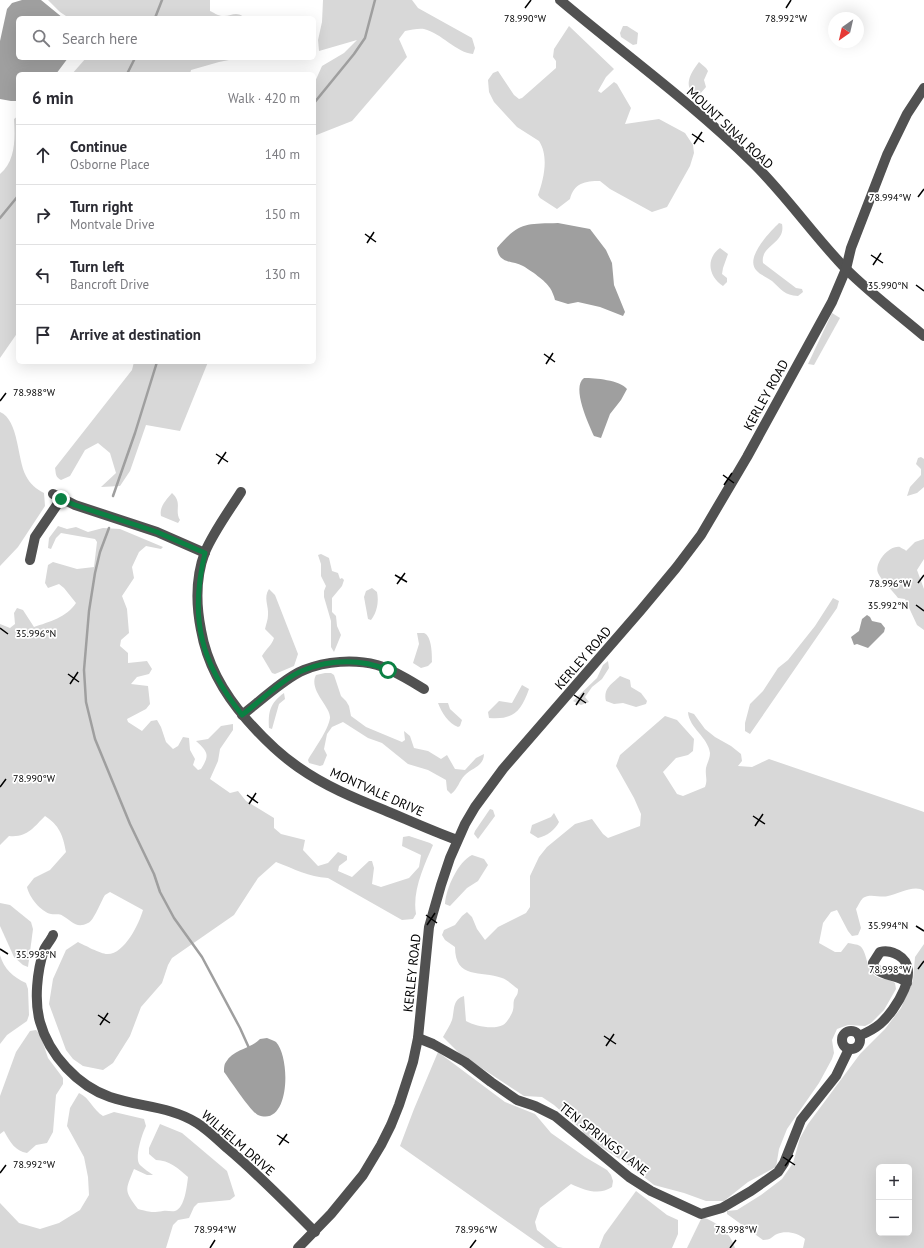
<!DOCTYPE html>
<html lang="en">
<head>
<meta charset="utf-8">
<style>
	:root { --surface:#fff; --page:#f7f7f7; --text:#2b2b33; --muted:#7c7c81; --line:#e1e1e2 }
	body { margin:0; font-family:"PT Sans",sans-serif; background:var(--page); color:var(--text) }
	.controls { position:absolute; right:12px; bottom:12px; display:grid; overflow:hidden; border-radius:6px; box-shadow:0 4px 16px #0002 }
	.controls button { width:36px; height:36px; display:grid; place-items:center; padding:0; border:0; border-bottom:1px solid var(--line); background:var(--surface); color:var(--text); font:20px sans-serif }
	.compass { position:absolute; left:828px; top:12px; width:36px; height:36px; border-radius:50%; background:var(--surface); box-shadow:0 4px 16px #0002; rotate:214deg }
	.stop { position:absolute; width:12px; height:12px; margin:-9px; border:3px solid #0b8043; border-radius:50%; background:#fff }
	.stop.end { background:#0b8043; border-color:#fff; box-shadow:0 1px 4px #0008 }
	.list { margin:0; padding:0; list-style:none }
	h2 { display:flex; justify-content:space-between; align-items:center; height:52px; margin:0; padding:0 16px; font-size:17px }
	h2 small { font-size:13px; font-weight:400; color:var(--muted) }
	.list li { display:grid; grid-template-columns:26px 1fr auto; gap:12px; align-items:center; box-sizing:border-box; height:60px; padding:0 16px; border-top:1px solid var(--line) }
	.list b { display:block; font-size:15px; white-space:nowrap }
	.list p { margin:0; font-size:13px; white-space:nowrap; color:var(--muted) }
	.list em { font-size:13px; font-style:normal; color:var(--muted) }
	.icon { flex:none; width:22px; height:22px; fill:none; stroke:currentColor; stroke-width:2; stroke-linecap:round; stroke-linejoin:round }
	.map { position:relative; flex:none; width:924px; height:1248px; overflow:hidden }
	.search { position:absolute; background:var(--surface); box-shadow:0 4px 16px #0002; left:16px; top:16px; width:300px; height:44px; display:flex; align-items:center; gap:10px; box-sizing:border-box; padding:0 14px; border-radius:6px; color:var(--muted); font-size:15px }
	.panel { position:absolute; background:var(--surface); box-shadow:0 4px 16px #0002; left:16px; top:72px; width:300px; height:292px; border-radius:6px }
	.map>svg:first-child { display:block }
	.green { fill:#d8d8d8; fill-rule:evenodd }
	.water { fill:#9f9f9f }
	.lines { fill:none; stroke-linecap:round; stroke-linejoin:round }
	.stream { stroke:#9f9f9f; stroke-width:2.5 }
	.minor { stroke:#515151; stroke-width:10 }
	.route { stroke:#0b8043; stroke-width:5 }
	.ticks { fill:none; stroke:#000; stroke-width:1.5 }
	.labels { text-anchor:middle; dominant-baseline:central; stroke-width:3.5; stroke-linejoin:round; paint-order:stroke }
	.street-label { font-size:13px; fill:#000; stroke:#fff }
	.ticks-label { font-size:10px; text-anchor:middle; fill:#000; stroke:#fff; stroke-width:3.5; stroke-linejoin:round; paint-order:stroke }
</style>
</head>
<body>
<div class="map">
<svg width="924" height="1248" viewBox="0 0 924 1248">
	<rect width="100%" height="100%" fill="#fff"/>
	<!-- green -->
	<g class="green">
		<path d="M48,0h162v11c3,1 8,5 12,5 10,1 13,-6 23,2h-176l-9,-6z"/>
		<path d="M323,0h89l6,8 54,30 3,10 -2,6c-16,-1 -32,-21 -49,-25 -5,-1 -13,1 -19,2l-6,8 8,18 -55,64 -38,15v-52l8,-18 22,-13 13,-13 -38,11 -1,-11 4,-18z"/>
		<path d="M569,26l45,43 -8,8 -8,14 3,2 13,-11 3,2 14,24 -6,16 34,-5 26,14 8,12 1,8 -4,13 -23,41 -15,5 -42,-23 -10,-8c-15,0 -26,2 -30,18l-13,10 -17,-11 -2,-3c6,-16 11,-39 1,-54l-22,-14 -23,-25 -5,-10 -1,-12 5,-7 5,-2 16,24 5,4 3,-1 34,-30v-7l-3,-4 1,-8z"/>
		<path d="M623,26h4l11,7 -1,11 -4,1 -12,-8 -1,-4z"/>
		<path d="M86,58h153l-20,4 -28,8 -1,4h-118z"/>
		<path d="M699,62l7,6 2,3 -4,9 2,7 -6,7h-7c-9,-11 -2,-21 6,-32z"/>
		<path d="M18,116v216l-18,26v-184c16,-13 15,-36 14,-55z"/>
		<path d="M779,223l3,1c4,20 -22,21 -19,39l33,25 6,1 1,3 -5,4c-14,-1 -16,-6 -26,-15 -5,-4 -12,-6 -16,-11 -11,-13 14,-38 23,-47z"/>
		<path d="M720,248l8,6 -5,14 -1,6 5,4v4l-4,4c-14,-9 -18,-27 -3,-38z"/>
		<path d="M832,313l8,5 -26,47 -6,-1z"/>
		<path d="M134,362h74l-28,69 -34,-6 -16,46 -10,15 -19,1 15,-14 -6,-20 -12,-10 -13,7 -15,26 -9,4c-6,-3 -5,-7 -6,-12l77,-98z"/>
		<path d="M0,412c19,8 17,47 26,64 4,8 10,13 18,17l1,13 -27,41 -18,19z"/>
		<path d="M921,457l3,2v28l-7,6 -10,3 3,-9 11,-12v-6l-5,-5 2,-6z"/>
		<path d="M172,493c11,10 2,17 8,27l-2,3 -17,-7c-2,-9 5,-16 11,-23z"/>
		<path d="M58,526l9,3 9,-2 12,5 15,-4 17,1 43,18 -2,2 -15,-3 -7,6 -7,15 2,11 -12,18 5,13 2,24 -8,7 -1,6 8,7v10l19,-2 5,8 -3,5 -12,3 -6,7 17,2 2,18 -4,5 -19,10 1,3 14,9 9,-10 6,-1 4,7 5,15 7,7 5,-3 5,-9 6,1 1,12 5,9 -2,6 5,5 3,-1c9,-14 7,-17 -5,-28l12,-2 13,-13 12,-2v6l-13,19 -2,12 -8,18 20,14 8,-2 8,10 28,17v10l7,6 24,6 -2,10 15,16 10,-3 10,-11 9,4v4l-8,6 -1,5 14,6 17,-16h3l2,7 -2,16 9,3 28,-9 10,-11 2,-12 -19,-9 1,-9 6,-1 21,7 3,2c-9,21 -21,46 -17,69l-3,5 -11,1 -74,-42c-20,-1 -33,-9 -52,-16l-18,16 -24,37 -62,43 -4,7 -6,18 -21,24 -11,29 -17,27 -10,7 -20,-4 -10,-7 -7,-9 -17,-46 4,-25 13,-29 12,-8c6,3 23,12 29,12 17,1 32,-30 36,-44l-33,-18 -5,3c-4,6 -11,26 -17,28 -12,6 -16,-2 -25,-7 -4,-3 -8,-1 -12,-2 -10,-2 -22,-17 -24,-27l7,-9 16,-8 16,-18c-3,-17 -7,-27 -21,-36 -11,11 -18,22 -36,20l-9,9v-221l10,4 5,-4 -1,-11 3,-5 6,2 11,17c15,-5 33,-10 42,-24l-12,-15 -5,-4 -11,4 -3,-5 3,-18 5,-3 24,7 17,-2 3,-25 -2,-3 -34,-6 -5,5 -5,11 -3,-1 1,-10z"/>
		<path d="M924,539v20l-7,11 7,19v41l-7,-5 -12,-26 -7,-1c-5,-7 -17,-18 -20,-25 -4,-10 11,-28 22,-26 1,1 6,3 6,4l9,-9z"/>
		<path d="M321,554l8,4 3,13 6,2 2,6 2,-1 2,2 -2,6 -10,12v14l4,4 1,10 4,9 -7,17 -3,-5v-26l-7,-24v-6l2,-5 -5,-10v-12l-3,-9z"/>
		<path d="M372,588l5,4c2,10 0,20 -6,28l-3,-1 -4,-22 2,-6z"/>
		<path d="M269,589l6,6 23,59 -4,12 -19,8 -3,-1 -10,-17c4,-7 10,-11 12,-18l-9,-9c1,-5 3,-9 3,-14 1,-9 -5,-17 1,-26z"/>
		<path d="M833,598l6,3 -2,7 -87,126 -5,-3v-8l5,-19 13,-13 15,-23 10,-8 27,-34z"/>
		<path d="M417,633c1,0 6,0 7,0 8,3 8,22 8,29l-4,4 -7,2 -8,-5 6,-19z"/>
		<path d="M608,661l1,7 -7,11 -10,8 -7,10 4,5 -8,3 -8,-4 24,-23 6,-13z"/>
		<path d="M325,673h6l3,2 7,21 5,5 3,5 2,10 15,11 36,15 3,-2 -1,-9 6,5 4,12 14,3 13,8 6,-4 8,14 10,1 11,-12 8,-4c0,12 -12,14 -19,21 -6,6 -7,14 -14,19l-4,-4 -1,-10 -18,-10 -20,-6 -26,-21 -14,-5 -25,-16 -11,5 -5,7 -3,15 3,6 -4,10 -3,1 -11,-3 -1,-3c6,-11 20,-29 22,-42 1,-11 -22,-28 -14,-43z"/>
		<path d="M620,676l10,4 1,7 10,6 6,8 -1,3 -10,3 -13,-4 -9,1 -8,-3c-3,-13 6,-17 14,-25z"/>
		<path d="M522,685l7,4c-8,23 -16,31 -40,29l-1,-6 11,-11 13,2z"/>
		<path d="M284,693l1,6 -6,5 -7,25 -3,-1c-1,-16 1,-25 15,-35z"/>
		<path d="M438,703h10l2,6 12,11 -2,6 -2,1c-10,-4 -16,-14 -20,-24z"/>
		<path d="M688,712l6,2 11,15 10,8 16,9 10,8 1,7 -4,5 14,1 17,-8 155,53v79c-9,-7 -26,3 -36,5 -8,2 -18,-3 -25,2 -3,3 -5,8 -7,11l5,19 -3,7 -6,1 -4,-5 -11,-21 -6,2 -8,11 -4,20 16,9h6l7,-9c4,1 9,1 12,3 7,5 6,22 14,29 6,5 14,3 21,8l1,6 -12,21 -13,13 -6,3 -17,-1 -11,4 -5,11 2,13 -2,6 -13,24 -32,46 -8,20 -3,18 -28,15 -24,19h-18l-22,-8 -30,-8 -20,-16 -49,-33 -3,-6 -28,-25 -12,-8 -18,-1 -64,-42 -17,-17c3,-6 7,-11 9,-17 3,-11 0,-20 12,-24l2,25c9,5 27,9 37,4 4,-2 9,-11 10,-15 1,-3 0,-7 1,-10 2,-5 4,-4 4,-11 -5,-3 -10,-9 -16,-11 -21,-8 -47,2 -47,-31l-10,-7 -3,-5 2,-5 11,-5 7,-9 5,-4 5,5 5,12 8,11 13,-13 28,-14 4,-6v-31l9,-19 8,-10 28,-23 17,-5 11,15 5,4 32,-12 1,-12 -7,-16 -18,-32 4,-11 45,-39 12,4 17,19 -1,12 -5,4 -12,3 -13,14 14,22 6,2 22,-9c3,-8 0,-11 1,-19 1,-5 4,-9 4,-15 -2,-16 -21,-25 -22,-41z"/>
		<path d="M490,809l3,1 2,6 -17,23 -4,-5 1,-3z"/>
		<path d="M554,813l5,9c-4,8 -12,14 -21,16l-8,-5 2,-8 19,-8z"/>
		<path d="M472,855l12,4 4,6 -10,16 -11,7 -17,18 -5,-2c1,-16 13,-42 27,-49z"/>
		<path d="M0,903l10,2 21,17 2,7 -5,38 -5,-2 -9,-8 -14,-31z"/>
		<path d="M924,944v304h-121l2,-9c-7,-6 -19,-9 -28,-5 -6,3 -6,6 -14,6l-36,-26v-3l10,-1 24,-15 21,-16 11,-16 7,-25 8,-14 52,-70 25,-25 16,-21 12,-28 2,-23zM879,1167h30v66h-30z"/>
		<path d="M0,955c4,14 13,22 26,28l2,6 1,26 -2,6 -20,14 -7,9z"/>
		<path d="M36,1030l4,4 8,24 15,20v6l-7,11 -3,37 -6,11 -11,2 -9,8c-12,-2 -17,-11 -23,-22l-4,3v-38l16,-44 14,-21z"/>
		<path d="M438,1052l67,50 30,12 16,19 34,24 22,13 4,5 2,6 -1,6c-13,9 -28,3 -41,-3l-31,24 -5,14 2,8 21,17 5,1h-18l-145,-102 14,-37z"/>
		<path d="M79,1093c11,5 14,17 24,23l11,-4 30,7 2,7c-4,8 -12,32 -6,39 4,4 9,7 13,10h-6l-13,-6c-9,22 -10,21 4,40 12,3 13,4 25,2 4,-1 8,1 12,0 10,-3 12,-26 13,-34 -9,-8 -19,-17 -32,-17l-7,-6v-6l11,-24 22,9 45,38 8,25 -5,4 -32,3 -4,4 -5,11 -11,2 -5,5 -7,23h-166v-45l19,20 21,6 19,-6 21,-13 9,-15 -1,-18 -4,-20 -17,-31 3,-18z"/>
		<path d="M636,1191l31,24 11,5v14l-6,14h-73l5,-13z"/>
		<path d="M702,1217c15,5 28,15 33,31h-48z"/>
	</g>
	<!-- water -->
	<g class="water">
		<path d="M22,0h19l22,18h-45v40h50l-12,16h-38v27h-7l-11,-2v-58l7,-32 5,-6z"/>
		<path d="M558,223l32,6 16,21 6,13 2,22 11,27 -2,4 -23,-9 -22,-5 -10,2 -13,-4c-1,-4 -3,-9 -5,-12 -4,-7 -20,-18 -27,-22 -12,-6 -24,-2 -26,-18 22,-26 28,-24 61,-25z"/>
		<path d="M584,378c11,0 36,2 43,11l-6,11 -11,14 -9,24 -7,-2c-5,-11 -23,-49 -10,-58z"/>
		<path d="M867,615l3,2 2,4 9,2 4,5 -1,4 -16,16 -11,-4 -3,1 -3,-8 8,-6 3,-12z"/>
		<path d="M267,1038c3,1 7,3 9,4 15,16 14,86 -18,73 -7,-3 -28,-35 -34,-43 0,-3 0,-8 2,-10 7,-13 25,-13 34,-23z"/>
	</g>
	<g class="lines">
		<!-- stream -->
		<g class="stream">
			<path d="M155,18l7,-18"/>
			<path d="M127,74l8,-16"/>
			<path d="M314,103l40,-49 11,-16 10,-38"/>
			<path d="M0,218l18,-22"/>
			<path d="M113,496l22,-63 22,-71"/>
			<path d="M109,528l-9,24 -5,21 -6,38 -5,59 2,32 9,37 35,85 24,50 6,18 14,26 28,39 38,71 9,20"/>
		</g>
		<!-- minor -->
		<g class="minor">
			<path d="M560,0c64,54 132,103 192,162 34,33 61,73 94,107 24,24 52,45 78,67"/>
			<path d="M241,492c-12,19 -27,39 -36,60 -9,24 -9,53 -4,78 6,34 23,64 46,90 15,17 32,34 51,47 27,19 56,31 86,43 24,10 48,21 73,30"/>
			<path d="M53,494l22,11 82,27 48,21"/>
			<path d="M30,560l5,-23 26,-38"/>
			<path d="M242,715c17,-13 44,-38 62,-45 22,-9 50,-11 73,-5 17,5 32,15 47,24"/>
			<path d="M53,935c-2,5 -7,10 -9,15 -7,21 -10,51 -4,72 9,33 38,64 70,75 29,10 60,9 87,26 11,7 20,16 30,25 31,26 59,55 88,84"/>
			<circle cx="851" cy="1040" r="9"/>
			<path d="M859,1036c7,-3 15,-7 21,-12 15,-13 43,-55 18,-69 -6,-3 -11,-5 -18,-3l-7,11 2,5c11,10 23,6 32,15"/>
			<path d="M418,1038l15,6 32,18 26,20 26,18 18,6 20,10 74,61 22,14 50,23 21,-6 29,-17 27,-19 6,-9 17,-43 35,-44 13,-27"/>
			<path d="M298,1248l33,-34 32,-39 18,-30 10,-20 8,-20 14,-43 5,-24 11,-111 12,-42 9,-27 15,-34 10,-17 28,-38 138,-159 35,-42 25,-33 46,-78 85,-155 14,-33 5,-21 36,-93 20,-41 17,-26"/>
		</g>
	</g>
	<g class="lines">
		<!-- route -->
		<path class="route" d="M61,499l14,6 82,27 48,21c-16,66 -4,110 37,162 17,-13 43,-38 62,-45 27,-11 58,-11 84,0"/>
	</g>
	<!-- ticks -->
	<path class="ticks" d="M525,8l6,-8M786,8l5,-8M692,134l12,8M694,144l8,-12M918,197l6,-8M365,234l11,8M367,243l7,-11M871,255l12,8M873,265l8,-12M916,285l8,6M544,354l11,8M546,364l7,-11M0,401l6,-8M216,454l12,8M218,464l8,-12M723,475l11,8M724,485l8,-12M395,575l12,7M918,583l6,-8M397,584l8,-11M916,605l8,6M0,628l8,6M68,674l11,8M70,684l8,-12M574,695l12,8M576,705l8,-12M0,787l6,-8M247,795l11,8M249,804l7,-11M753,816l12,8M755,826l8,-12M426,915l11,8M427,925l8,-12M916,926l8,5M0,949l8,5M918,969l6,-8M98,1015l12,8M100,1025l8,-12M604,1036l12,8M606,1046l8,-12M277,1135l12,8M279,1145l8,-11M783,1157l12,8M785,1166l8,-11M0,1173l6,-8M210,1248l5,-8M470,1248l6,-8M730,1248l6,-8"/>
	<g class="labels">
		<!-- street labels -->
		<g class="street-label">
			<text transform="translate(730 128) rotate(43)">MOUNT SINAI ROAD</text>
			<text transform="translate(766 395) rotate(-61)">KERLEY ROAD</text>
			<text transform="translate(583 658) rotate(-49)">KERLEY ROAD</text>
			<text transform="translate(377 792) rotate(24)">MONTVALE DRIVE</text>
			<text transform="translate(412 973) rotate(-84)">KERLEY ROAD</text>
			<text transform="translate(604 1139) rotate(38)">TEN SPRINGS LANE</text>
			<text transform="translate(238 1143) rotate(41)">WILHELM DRIVE</text>
		</g>
	</g>
	<g class="ticks-label">
		<text x="525" y="22">78.990°W</text>
		<text x="786" y="22">78.992°W</text>
		<text x="890" y="201">78.994°W</text>
		<text x="888" y="289">35.990°N</text>
		<text x="34" y="396">78.988°W</text>
		<text x="890" y="587">78.996°W</text>
		<text x="888" y="609">35.992°N</text>
		<text x="36" y="637">35.996°N</text>
		<text x="34" y="782">78.990°W</text>
		<text x="888" y="929">35.994°N</text>
		<text x="36" y="958">35.998°N</text>
		<text x="890" y="973">78.998°W</text>
		<text x="34" y="1168">78.992°W</text>
		<text x="215" y="1233">78.994°W</text>
		<text x="476" y="1233">78.996°W</text>
		<text x="736" y="1233">78.998°W</text>
	</g>
</svg>
<div class="controls">
<button>+</button>
<button>−</button>
</div>
<svg class="compass" viewBox="-18 -18 36 36"><path d="M0-13l5 13h-10z" fill="#e53935"/><path d="M0 13l5-13h-10z" fill="#7c7c81"/></svg>
<div class="stop" style="left:388px;top:670px"></div>
<div class="stop end" style="left:61px;top:499px"></div>
<div class="search"><svg class="icon" aria-label="search" viewBox="0 0 24 24"><circle cx="10" cy="10" r="6"/><path d="M15 15l6 6"/></svg>Search here</div>
<section class="panel">
<h2>6 min<small>Walk · 420 m</small></h2>
<ul class="list">
<li><svg class="icon" aria-label="ahead" viewBox="0 0 24 24"><path d="M12 20V5M6 11l6-6 6 6"/></svg><div><b>Continue</b><p>Osborne Place</p></div><em>140 m</em></li>
<li><svg class="icon" aria-label="right" viewBox="0 0 24 24"><path d="M7 20v-9h11M14 6l5 5-5 5"/></svg><div><b>Turn right</b><p>Montvale Drive</p></div><em>150 m</em></li>
<li><svg class="icon" aria-label="left" viewBox="0 0 24 24"><path d="M17 20v-9H6M10 6l-5 5 5 5"/></svg><div><b>Turn left</b><p>Bancroft Drive</p></div><em>130 m</em></li>
<li><svg class="icon" aria-label="arrive" viewBox="0 0 24 24"><path d="M6 21V4h12l-3 4 3 4H6"/></svg><div><b>Arrive at destination</b></div></li>
</ul>
</section>
</div>
</body>
</html>
